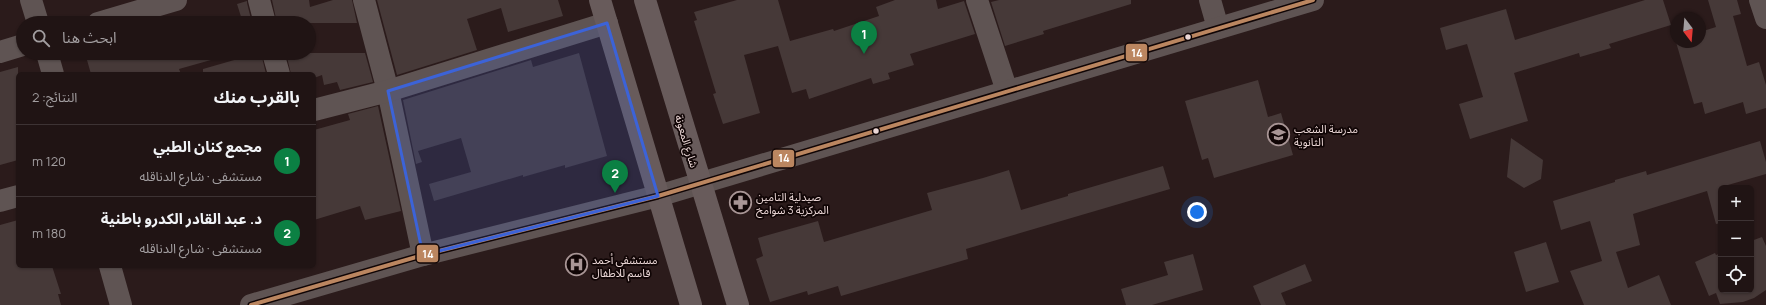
<!DOCTYPE html>
<html lang="ar">
<head>
<meta charset="utf-8">
<style>
	:root { --surface:#201414; --page:#2d2122; --text:#f1f3f6; --muted:#a29ea0; --line:#3d3334; --accent:#0b8043 }
	body { margin:0; font-family:Manrope,"Noto Sans Arabic",sans-serif; background:var(--page); color:var(--text); direction:rtl }
	.controls { position:absolute; right:12px; bottom:12px; display:grid; overflow:hidden; border-radius:6px; box-shadow:0 1px 3px #0004 }
	.controls button { width:36px; height:36px; display:grid; place-items:center; padding:0; border:0; border-bottom:1px solid var(--line); background:var(--surface); color:var(--text); font:20px sans-serif }
	.compass { position:absolute; left:1670px; top:12px; width:36px; height:36px; border-radius:50%; background:var(--surface); box-shadow:0 1px 3px #0004; rotate:164deg }
	.you { position:absolute; left:1197px; top:212px; width:14px; height:14px; margin:-10px; border:3px solid #fff; border-radius:50%; background:#1a73e8; box-shadow:0 0 0 6px #1a73e833 }
	.badge { display:grid; place-items:center; width:26px; height:26px; border-radius:50%; background:var(--accent); color:#fff; font-size:13px; font-weight:700 }
	.pin { position:absolute; translate:-50% -33px; filter:drop-shadow(0 1px 2px #0008) }
	.pin::after { content:''; position:absolute; top:21px; width:14px; height:12px; background:inherit; clip-path:polygon(0 0,100% 0,50% 100%) }
	.list { margin:0; padding:0; list-style:none }
	h2 { display:flex; justify-content:space-between; align-items:center; height:52px; margin:0; padding:0 16px; font-size:17px }
	h2 small { font-size:13px; font-weight:400; color:var(--muted) }
	.list li { display:grid; grid-template-columns:26px 1fr auto; gap:12px; align-items:center; box-sizing:border-box; height:72px; padding:0 16px; border-top:1px solid var(--line) }
	.list b { display:block; font-size:15px; white-space:nowrap }
	.list p { margin:0; font-size:13px; white-space:nowrap; color:var(--muted) }
	.list em { font-size:13px; font-style:normal; color:var(--muted) }
	.icon { flex:none; width:22px; height:22px; fill:none; stroke:currentColor; stroke-width:2; stroke-linecap:round; stroke-linejoin:round }
	.map { position:relative; flex:none; width:1766px; height:305px; overflow:hidden; direction:ltr }
	.search { position:absolute; background:var(--surface); box-shadow:0 1px 3px #0004; left:16px; top:16px; width:300px; height:44px; display:flex; align-items:center; gap:10px; box-sizing:border-box; padding:0 14px; border-radius:22px; color:var(--muted); font-size:15px }
	.panel { position:absolute; background:var(--surface); box-shadow:0 1px 3px #0004; left:16px; top:72px; width:300px; height:196px; border-radius:6px; direction:rtl }
	.map>svg:first-child { display:block }
	.building { fill:#463938 }
	.lines { fill:none; stroke-linecap:round; stroke-linejoin:round }
	.minor { stroke:#5f5453; stroke-width:22 }
	.highway { stroke:#685b5b; stroke-width:22 }
	.bus-1-casing { stroke:#100505; stroke-width:7 }
	.bus-1 { stroke:#bb8660; stroke-width:4 }
	.marked { fill:#3c63d8; fill-opacity:0.2; stroke:#3c63d8; stroke-width:3; stroke-linejoin:round }
	.bus-dot { fill:#ebd7d6; stroke:#100505; stroke-width:1.5 }
	.labels { text-anchor:middle; dominant-baseline:central; stroke-width:3.5; stroke-linejoin:round; paint-order:stroke }
	.poi-label { font-size:11px; fill:#ebd7d6; stroke:#100505; text-anchor:start }
	.street-label { font-size:11px; fill:#ebd7d6; stroke:#100505 }
	.line-badge { stroke:#100505; stroke-width:1.5 }
	.badge-label { font-size:11px; text-anchor:middle; font-weight:bold; fill:#fff }
</style>
</head>
<body>
<div class="map">
<svg width="1766" height="305" viewBox="0 0 1766 305">
	<rect width="100%" height="100%" fill="#2b1b1b"/>
	<!-- building -->
	<g class="building">
		<path d="M272,0h37l1,7 23,-7h19l5,23h-80z"/>
		<path d="M377,0h181l5,16 -55,16 -7,-24 -34,11 10,31 -80,25z"/>
		<path d="M737,0h41l12,41 43,-12 1,2 45,-15 -3,-9 19,-7h41l2,9 26,-8 11,33 -65,20 4,11 -26,8 2,6 -17,5 -2,-6 -62,21 -3,-10 -14,4 -14,-47 -34,9 16,58 -37,11 -10,-30 3,-1 -22,-72 3,-1 -3,-8z"/>
		<path d="M999,0h132v4l-88,27 1,3 -39,12 -14,-44z"/>
		<path d="M1645,0h18l8,25 -62,19 2,4 -31,9 -1,-4 -65,20 14,48 -58,18 -11,-35 24,-7 -16,-53 -21,6 -6,-22 66,-19 9,31z"/>
		<path d="M1708,0h29l4,14 -8,2 14,50 12,-4 7,23v23l-20,6 -3,-12 -38,12 -3,-12 -8,2 -18,-62h24v-10l16,-5z"/>
		<path d="M247,1v2l5,20h-9l-6,-19z"/>
		<path d="M85,53h132l1,5 -39,11 2,5h-90z"/>
		<path d="M259,53h2l5,21h-63v-5z"/>
		<path d="M286,53h79l8,29 -33,8 -3,-8 -13,3 -2,-10 -8,3v-4h-23z"/>
		<path d="M579,53l28,103 -42,12v-3l-42,12v-2l-89,26 -5,-17 42,-12 -10,-34 -43,13 4,11 -6,2 -13,-64 128,-40 2,7z"/>
		<path d="M18,67v93l-18,5v-93z"/>
		<path d="M1258,80l10,37 13,-4 12,42 -79,23 -6,-20 -6,2 -17,-59z"/>
		<path d="M378,106l23,105 -36,9 -5,-14 -46,14v-90l36,-10 -2,-6z"/>
		<path d="M1511,138l32,22 -2,19 -17,9 -17,-11z"/>
		<path d="M1760,141l6,21v12l-45,13v36l-5,1 -9,-33 -74,23 7,31 -24,7 12,36 31,-13 12,30h-87l-14,-34 32,-10 -12,-40 -29,9 -8,-29 62,-19v-2l31,-9 1,4z"/>
		<path d="M1163,166l7,23 -204,60 2,10 -127,37 -3,-10 -30,9 -1,-4 -37,11 -14,-43 7,-3 -5,-18 60,-17 6,21 108,-32 -5,-17 56,-15 26,-8 12,40 47,-14v-2z"/>
		<path d="M18,220v46h34l9,28h-3l3,11h-61v-80z"/>
		<path d="M1762,237l4,9v44l-12,8 -11,4 -23,2 -4,-11 -7,3 -14,-34 20,-9 1,2 5,-2v37h30v-49z"/>
		<path d="M1546,242l13,40 -33,10 -12,-40z"/>
		<path d="M1193,254l10,36 -51,15h-26l-5,-16 47,-14 -4,-13z"/>
		<path d="M1305,264l7,17 -31,12 5,12h-25l-8,-19z"/>
	</g>
	<g class="lines">
		<!-- minor -->
		<g class="minor">
			<path d="M31,0l7,23"/>
			<path d="M259,0l6,23"/>
			<path d="M364,0l24,91 35,164"/>
			<path d="M977,0l30,91"/>
			<path d="M1210,0l8,28"/>
			<path d="M1760,0l6,18"/>
			<path d="M98,23l78,-23"/>
			<path d="M0,52l23,-7"/>
			<path d="M47,53l6,21"/>
			<path d="M273,53l6,21"/>
			<path d="M314,110l74,-19 219,-68"/>
			<path d="M0,201l18,-5"/>
			<path d="M110,266l11,39"/>
			<path d="M251,305l172,-50 235,-59 655,-196"/>
		</g>
		<!-- highway -->
		<g class="highway">
			<path d="M600,0l91,305"/>
			<path d="M645,0l93,305"/>
		</g>
		<defs>
			<path id="bus-1" d="M251,305l172,-50 235,-59 655,-196"/>
		</defs>
		<!-- bus-1 casing -->
		<use href="#bus-1" class="bus-1-casing"/>
		<!-- bus-1 -->
		<use href="#bus-1" class="bus-1"/>
	</g>
	<!-- marked area -->
	<path class="marked" d="M607,23l51,173 -235,59 -35,-164z"/>
	<!-- icons -->
	<defs>
		<symbol id="school-ring" viewBox="-11 -11 22 22"><circle r="9.5" fill="#100505" stroke="#a89595" stroke-width="1.5"/><path d="M0-5L7-2L0 1L-7-2ZM-4 1L0 2.5L4 1V4Q0 6-4 4Z" fill="#a89595"/></symbol>
		<symbol id="pharmacy-ring" viewBox="-11 -11 22 22"><circle r="9.5" fill="#100505" stroke="#a89595" stroke-width="1.5"/><path d="M-2-6h4v4h4v4h-4v4h-4v-4h-4v-4h4Z" fill="#a89595"/></symbol>
		<symbol id="hospital-ring" viewBox="-11 -11 22 22"><circle r="9.5" fill="#100505" stroke="#a89595" stroke-width="1.5"/><path d="M-5-5h3v3.5h4V-5h3V5h-3V1.5h-4V5h-3Z" fill="#a89595"/></symbol>
	</defs>
	<g fill-rule="evenodd">
		<use href="#school-ring" x="1266" y="122" width="25" height="25"/>
		<use href="#pharmacy-ring" x="728" y="190" width="25" height="25"/>
		<use href="#hospital-ring" x="564" y="252" width="25" height="25"/>
	</g>
	<!-- markers -->
	<g class="bus-dot">
		<circle cx="1188" cy="37" r="3.5"/>
		<circle cx="876" cy="131" r="3.5"/>
	</g>
	<g class="labels">
		<!-- poi labels -->
		<g class="poi-label">
			<text x="1294" y="128">مدرسة الشعب<tspan x="1294" dy="13">الثانوية</tspan></text>
			<text x="756" y="196">صيدلية التامين<tspan x="756" dy="13">المركزية 3 شوامخ</tspan></text>
			<text x="592" y="259">مستشفى أحمد<tspan x="592" dy="13">قاسم للاطفال</tspan></text>
		</g>
		<!-- street labels -->
		<g class="street-label">
			<text transform="translate(687 141) rotate(73)">شارع المعونة</text>
		</g>
	</g>
	<g class="line-badge">
		<rect x="1125" y="43" width="23" height="19" rx="4" fill="#bb8660"/>
		<rect x="772" y="149" width="23" height="19" rx="4" fill="#bb8660"/>
		<rect x="416" y="244" width="23" height="19" rx="4" fill="#bb8660"/>
	</g>
	<g class="badge-label">
		<text x="1137" y="57">14</text>
		<text x="784" y="162">14</text>
		<text x="428" y="258">14</text>
	</g>
</svg>
<div class="controls">
<button>+</button>
<button>−</button>
<button><svg class="icon" aria-label="locate" viewBox="0 0 24 24"><circle cx="12" cy="12" r="6"/><path d="M12 2v4M12 18v4M2 12h4M18 12h4"/></svg></button>
</div>
<svg class="compass" viewBox="-18 -18 36 36"><path d="M0-13l5 13h-10z" fill="#e53935"/><path d="M0 13l5-13h-10z" fill="#a29ea0"/></svg>
<div class="you"></div>
<div class="pin badge" style="left:864px;top:54px">1</div>
<div class="pin badge" style="left:615px;top:193px">2</div>
<div class="search"><svg class="icon" aria-label="search" viewBox="0 0 24 24"><circle cx="10" cy="10" r="6"/><path d="M15 15l6 6"/></svg>ابحث هنا</div>
<section class="panel">
<h2>بالقرب منك<small>النتائج: 2</small></h2>
<ul class="list">
<li><span class="badge">1</span><div><b>مجمع كنان الطبي</b><p>مستشفى · شارع الدناقله</p></div><em>120 m</em></li>
<li><span class="badge">2</span><div><b>د. عبد القادر الكدرو باطنية</b><p>مستشفى · شارع الدناقله</p></div><em>180 m</em></li>
</ul>
</section>
</div>
</body>
</html>
